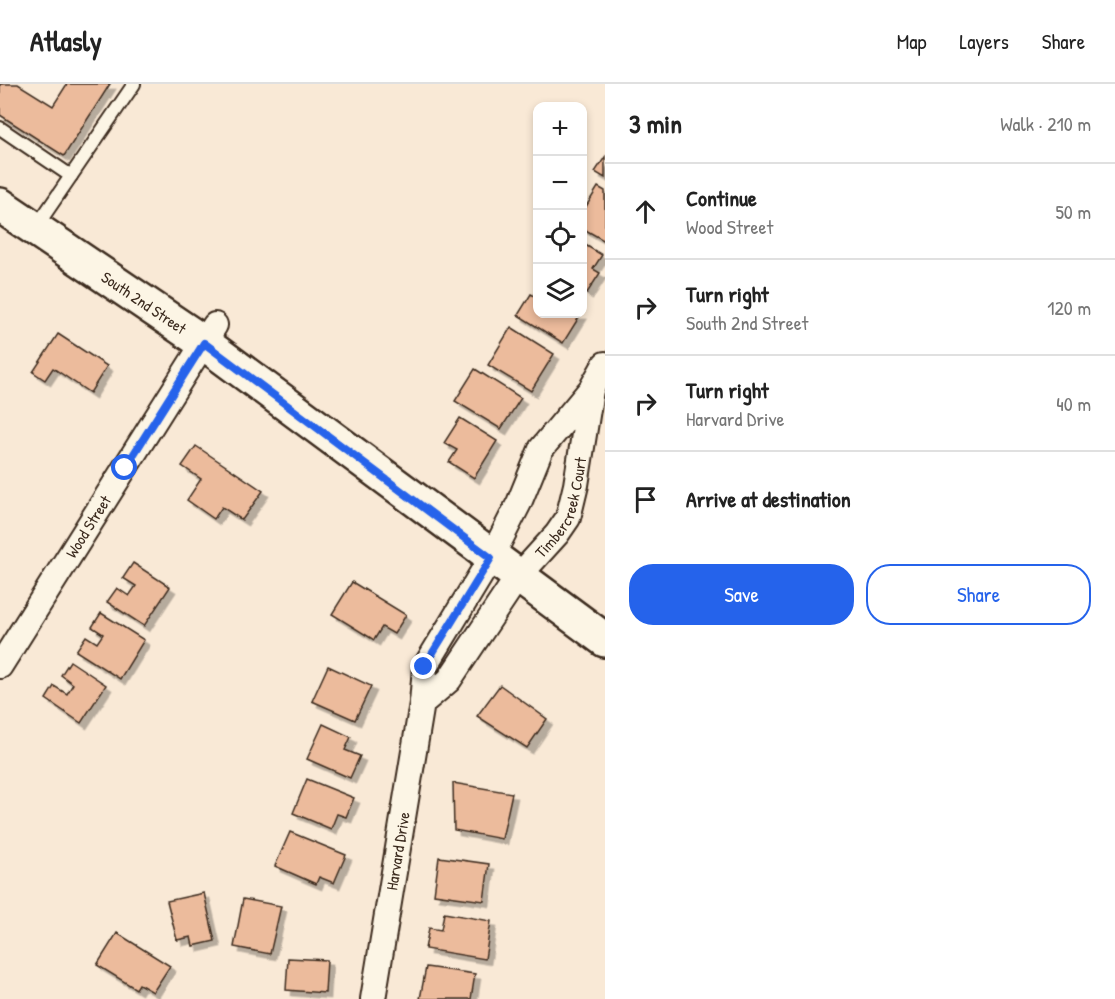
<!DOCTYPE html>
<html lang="en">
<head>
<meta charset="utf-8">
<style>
	:root { --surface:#fff; --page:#f2f2f2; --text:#222; --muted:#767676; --line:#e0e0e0; --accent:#2563eb }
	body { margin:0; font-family:"Patrick Hand",sans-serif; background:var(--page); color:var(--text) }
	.controls { position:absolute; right:18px; top:18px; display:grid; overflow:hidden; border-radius:12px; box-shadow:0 3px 9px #0003 }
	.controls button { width:54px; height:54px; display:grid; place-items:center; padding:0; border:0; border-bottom:2px solid var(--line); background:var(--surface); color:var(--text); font:30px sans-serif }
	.stop { position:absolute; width:18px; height:18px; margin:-14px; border:4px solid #2563eb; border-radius:50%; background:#fff }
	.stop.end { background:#2563eb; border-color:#fff; box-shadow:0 2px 6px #0008 }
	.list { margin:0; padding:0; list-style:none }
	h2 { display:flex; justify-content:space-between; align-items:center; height:78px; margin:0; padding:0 24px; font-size:26px }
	h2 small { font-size:20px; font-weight:400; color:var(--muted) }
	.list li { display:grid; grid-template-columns:39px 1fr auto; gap:18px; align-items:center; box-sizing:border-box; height:96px; padding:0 24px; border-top:2px solid var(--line) }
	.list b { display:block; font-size:22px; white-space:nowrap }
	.list p { margin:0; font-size:20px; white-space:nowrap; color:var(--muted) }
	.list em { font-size:20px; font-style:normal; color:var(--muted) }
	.actions { display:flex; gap:12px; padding:18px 24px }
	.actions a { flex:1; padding:14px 0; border:2px solid var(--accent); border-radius:24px; text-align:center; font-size:21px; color:var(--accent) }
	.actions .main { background:var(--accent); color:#fff }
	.icon { flex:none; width:33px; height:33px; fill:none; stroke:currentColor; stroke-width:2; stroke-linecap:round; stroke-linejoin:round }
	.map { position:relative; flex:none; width:605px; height:915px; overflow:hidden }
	header { display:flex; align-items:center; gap:36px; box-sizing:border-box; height:84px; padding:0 30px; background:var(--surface); border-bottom:2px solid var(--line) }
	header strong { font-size:28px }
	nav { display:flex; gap:33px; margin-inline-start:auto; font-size:21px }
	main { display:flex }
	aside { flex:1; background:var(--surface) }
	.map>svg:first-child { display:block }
	.building { fill:#ecbb9c; stroke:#3b2a1e; stroke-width:1.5; filter:url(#shadow) }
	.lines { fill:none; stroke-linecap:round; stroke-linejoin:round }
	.lane-casing { stroke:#3b2a1e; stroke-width:16 }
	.street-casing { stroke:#3b2a1e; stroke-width:28 }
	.secondary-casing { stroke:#3b2a1e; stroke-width:38 }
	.lane { stroke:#fcf5e5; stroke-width:12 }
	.street { stroke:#fcf5e5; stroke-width:24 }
	.secondary { stroke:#fcf5e5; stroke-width:33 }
	.route { stroke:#2563eb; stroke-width:8 }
	.labels { text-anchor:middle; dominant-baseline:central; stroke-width:5; stroke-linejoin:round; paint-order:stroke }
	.street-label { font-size:16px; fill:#3b2a1e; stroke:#fcf5e5 }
</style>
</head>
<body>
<header>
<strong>Atlasly</strong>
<nav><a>Map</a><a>Layers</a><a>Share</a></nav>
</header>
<main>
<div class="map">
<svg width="605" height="915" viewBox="0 0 605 915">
	<defs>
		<filter id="shadow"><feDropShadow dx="5.5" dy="5.5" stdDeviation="0" flood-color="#0004"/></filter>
	</defs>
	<rect width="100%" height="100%" fill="#f9e9d6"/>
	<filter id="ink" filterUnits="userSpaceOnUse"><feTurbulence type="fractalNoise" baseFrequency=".0167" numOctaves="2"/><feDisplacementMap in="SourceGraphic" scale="12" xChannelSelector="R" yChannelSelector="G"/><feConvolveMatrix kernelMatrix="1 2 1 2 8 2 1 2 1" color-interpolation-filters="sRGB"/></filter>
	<g filter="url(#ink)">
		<!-- building -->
		<g class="building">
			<path d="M0,0h18l35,22 14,-22h43l-46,72 -64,-41z"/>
			<path d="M605,73v21l-10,-6z"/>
			<path d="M598,103l7,4v50l-23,-13v-15z"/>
			<path d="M582,159l20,12 -9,14 7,4 -13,20 -5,-3z"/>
			<path d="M531,210l7,4v16h43l-18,29 -45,-28z"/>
			<path d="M511,243l43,27 -23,37 -43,-26z"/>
			<path d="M58,250l49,32 -17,27 -37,-25 -8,12 -12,-8z"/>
			<path d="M475,285l46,29 -20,31 -46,-28z"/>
			<path d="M460,334l37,23 -23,37 -25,-16 8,-12 -13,-7z"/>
			<path d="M196,362l67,45 -21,29 -20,-13 -8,12 -27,-19 14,-21 -19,-13z"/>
			<path d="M133,479l37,24 -26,39 -37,-24 10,-14 12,8 7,-10 -13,-8z"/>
			<path d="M352,498l54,33 -12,19 -12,-7 -8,13 -42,-26z"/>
			<path d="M101,529l43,27 -24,39 -44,-28 10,-15 11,7 6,-9 -11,-7z"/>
			<path d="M70,577l36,24 -25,38 -35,-24 8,-13 13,8 6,-10 -12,-9z"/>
			<path d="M328,582l43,20 -16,34 -43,-19z"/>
			<path d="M500,601l47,34 -20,29 -50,-32z"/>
			<path d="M323,640l28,13 -6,13 15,6 -10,22 -43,-19z"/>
			<path d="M307,695l47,19 -8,19 -9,-3 -6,15 -38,-16z"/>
			<path d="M453,699l59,10 -10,46 -48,-9z"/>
			<path d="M290,748l56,23 -12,28 -15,-6 -3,7 -41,-18z"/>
			<path d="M439,773l50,7 -5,37 -50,-7z"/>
			<path d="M204,809l11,48 -22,5 -2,-9 -14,3 -10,-39z"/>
			<path d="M243,815l38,7 -11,48 -36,-7z"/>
			<path d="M444,829l47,8 -6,38 -60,-10 4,-21 12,2z"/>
			<path d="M117,849l53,33 -17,26 -14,-8 -3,5 -39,-24z"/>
			<path d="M288,874l39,2 -2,33 -39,-3z"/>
			<path d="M426,883l49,7 -4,25h-51z"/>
		</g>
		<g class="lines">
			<defs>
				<g id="lane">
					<path d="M0,44l71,48"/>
					<path d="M36,143l98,-143"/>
				</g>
				<g id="street">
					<path id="s1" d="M0,582l215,-341"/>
					<path id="s2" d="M422,619l27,-23 68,-102 40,-44 11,-16 8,-33 15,-95"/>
					<path id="s3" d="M373,915l49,-296 3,-36 66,-109 28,-55 22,-54 50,-60 14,-25"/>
				</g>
				<g id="secondary">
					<path id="s4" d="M0,121l204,138 401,297"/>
				</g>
			</defs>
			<!-- lane casing -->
			<use href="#lane" class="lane-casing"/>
			<!-- street casing -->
			<use href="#street" class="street-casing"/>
			<!-- secondary casing -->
			<use href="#secondary" class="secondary-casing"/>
			<!-- lane -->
			<use href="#lane" class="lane"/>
			<!-- street -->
			<use href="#street" class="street"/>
			<!-- secondary -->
			<use href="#secondary" class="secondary"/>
		</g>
	</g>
	<g class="lines" filter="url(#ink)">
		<!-- route -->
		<path class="route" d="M125,384l79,-125 287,215 -67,109"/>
	</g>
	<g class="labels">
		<!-- street labels -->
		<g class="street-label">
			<text stroke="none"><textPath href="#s4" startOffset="174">South 2nd Street</textPath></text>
			<text stroke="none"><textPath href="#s2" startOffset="244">Timbercreek Court</textPath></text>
			<text stroke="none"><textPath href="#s1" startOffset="165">Wood Street</textPath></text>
			<text stroke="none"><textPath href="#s3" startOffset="150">Harvard Drive</textPath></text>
		</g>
	</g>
</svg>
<div class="controls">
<button>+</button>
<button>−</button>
<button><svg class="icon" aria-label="locate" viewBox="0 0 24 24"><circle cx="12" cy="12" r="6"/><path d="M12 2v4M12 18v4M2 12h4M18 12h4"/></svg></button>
<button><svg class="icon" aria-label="layers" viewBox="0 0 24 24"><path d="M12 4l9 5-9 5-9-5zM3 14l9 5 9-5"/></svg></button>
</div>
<div class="stop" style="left:125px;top:384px"></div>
<div class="stop end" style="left:424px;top:583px"></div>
</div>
<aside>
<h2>3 min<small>Walk · 210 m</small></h2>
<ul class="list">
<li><svg class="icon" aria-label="ahead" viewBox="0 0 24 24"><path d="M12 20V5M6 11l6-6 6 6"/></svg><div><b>Continue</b><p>Wood Street</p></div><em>50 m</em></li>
<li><svg class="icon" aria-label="right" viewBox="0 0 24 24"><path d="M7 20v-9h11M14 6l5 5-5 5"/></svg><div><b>Turn right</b><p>South 2nd Street</p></div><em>120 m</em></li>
<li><svg class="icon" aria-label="right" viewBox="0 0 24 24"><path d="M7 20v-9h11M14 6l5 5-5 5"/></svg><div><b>Turn right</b><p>Harvard Drive</p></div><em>40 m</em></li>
<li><svg class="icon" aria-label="arrive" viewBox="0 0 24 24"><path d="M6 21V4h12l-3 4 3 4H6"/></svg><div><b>Arrive at destination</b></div></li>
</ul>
<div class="actions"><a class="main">Save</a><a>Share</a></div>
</aside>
</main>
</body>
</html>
